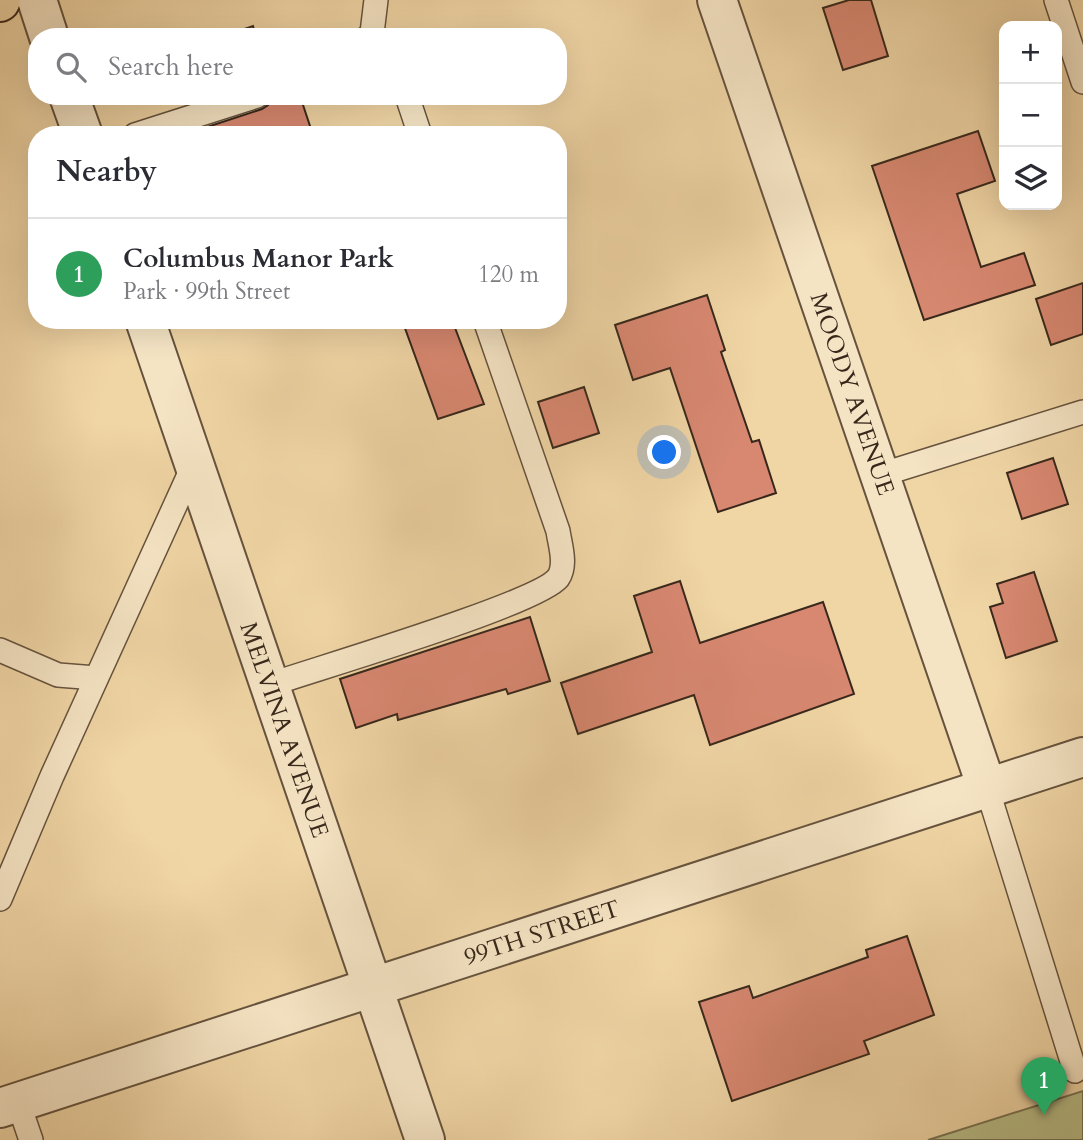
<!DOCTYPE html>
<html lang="en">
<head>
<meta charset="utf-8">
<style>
	:root { --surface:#fff; --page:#f7f7f7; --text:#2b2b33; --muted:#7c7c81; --line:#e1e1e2; --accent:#b45309 }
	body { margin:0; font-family:Cardo,serif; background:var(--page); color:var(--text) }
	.controls { position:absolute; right:21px; top:21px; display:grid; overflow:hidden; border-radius:14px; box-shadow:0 7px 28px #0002 }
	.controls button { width:63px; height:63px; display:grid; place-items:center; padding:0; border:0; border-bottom:2px solid var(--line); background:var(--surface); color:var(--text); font:35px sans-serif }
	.you { position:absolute; left:665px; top:453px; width:24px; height:24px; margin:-18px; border:5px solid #fff; border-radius:50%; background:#1a73e8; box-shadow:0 0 0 10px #1a73e833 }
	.badge { display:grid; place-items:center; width:46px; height:46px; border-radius:50%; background:var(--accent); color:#fff; font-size:23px; font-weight:700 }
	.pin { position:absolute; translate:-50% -58px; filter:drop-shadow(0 2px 4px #0008) }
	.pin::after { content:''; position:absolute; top:37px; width:24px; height:21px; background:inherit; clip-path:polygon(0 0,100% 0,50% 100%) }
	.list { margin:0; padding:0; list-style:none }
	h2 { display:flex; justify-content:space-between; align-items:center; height:91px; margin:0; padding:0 28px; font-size:30px }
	h2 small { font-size:23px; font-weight:400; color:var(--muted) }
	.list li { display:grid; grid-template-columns:46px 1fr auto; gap:21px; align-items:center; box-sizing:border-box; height:112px; padding:0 28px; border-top:2px solid var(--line) }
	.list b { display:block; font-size:26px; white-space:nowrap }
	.list p { margin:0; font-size:23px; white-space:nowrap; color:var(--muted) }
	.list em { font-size:23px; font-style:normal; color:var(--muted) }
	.icon { flex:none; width:38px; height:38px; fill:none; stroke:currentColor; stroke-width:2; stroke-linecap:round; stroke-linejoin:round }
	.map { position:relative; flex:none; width:1083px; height:1140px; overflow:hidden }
	.search { position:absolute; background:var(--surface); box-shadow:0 7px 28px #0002; left:28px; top:28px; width:539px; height:77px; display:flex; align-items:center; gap:18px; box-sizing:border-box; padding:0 24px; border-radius:28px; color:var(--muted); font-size:26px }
	.panel { position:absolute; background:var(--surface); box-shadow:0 7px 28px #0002; left:28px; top:126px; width:539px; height:203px; border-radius:28px }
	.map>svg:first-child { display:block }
	.green { fill:#b8bd87; stroke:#787252; stroke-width:2 }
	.building { fill:#d88871; stroke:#38281c; stroke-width:2 }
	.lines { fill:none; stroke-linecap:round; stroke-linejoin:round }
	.lane-casing { stroke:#66533e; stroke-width:26 }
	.street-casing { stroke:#66533e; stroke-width:42 }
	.primary-casing { stroke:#38281c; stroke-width:42 }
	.lane { stroke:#f5e4c4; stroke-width:23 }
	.street { stroke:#f5e4c4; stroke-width:38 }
	.primary { stroke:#f0d5a5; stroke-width:38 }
	.labels { text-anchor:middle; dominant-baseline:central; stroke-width:5; stroke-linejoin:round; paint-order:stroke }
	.street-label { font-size:24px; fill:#38281c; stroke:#f5e4c4 }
</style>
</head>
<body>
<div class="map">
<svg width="1083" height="1140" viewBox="0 0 1083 1140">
	<rect width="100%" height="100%" fill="#f0d5a5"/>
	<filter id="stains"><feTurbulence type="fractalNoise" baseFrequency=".00286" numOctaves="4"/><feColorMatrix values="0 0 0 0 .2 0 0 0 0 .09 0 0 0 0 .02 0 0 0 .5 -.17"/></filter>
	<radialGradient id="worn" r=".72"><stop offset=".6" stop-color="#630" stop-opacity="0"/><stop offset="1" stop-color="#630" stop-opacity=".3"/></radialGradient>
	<!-- green -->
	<path class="green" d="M1083,1091v49h-155z"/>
	<!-- building -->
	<g class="building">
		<path d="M849,0h22l17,56 -45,14 -20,-62z"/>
		<path d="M253,26l3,11h-35z"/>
		<path d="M271,96h29l13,39h-117l-1,-4 67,-22 6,-4z"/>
		<path d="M978,131l17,50 -38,13 24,73 43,-14 11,32 -111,35 -52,-154z"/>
		<path d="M1083,283v51l-32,11 -15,-46z"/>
		<path d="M707,295l18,55 -4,2 31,90 7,-2 17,53 -58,19 -48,-144 -37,12 -18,-55z"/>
		<path d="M402,320h50l32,84 -46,15z"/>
		<path d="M584,387l15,46 -46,15 -15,-46z"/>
		<path d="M1053,458l15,46 -46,15 -15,-46z"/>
		<path d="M1034,572l23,69 -51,17 -16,-51 13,-4 -6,-19z"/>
		<path d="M680,581l20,62 123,-41 31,92 -144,51 -16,-50 -116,39 -17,-51 91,-31 -18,-56z"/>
		<path d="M530,617l20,64 -42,13 -2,-5 -108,31 -1,-6 -41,14 -16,-49z"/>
		<path d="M907,936l27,79 -70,26 5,13 -137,47 -33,-99 50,-16 4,12 115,-41 -2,-7z"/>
	</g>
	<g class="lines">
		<defs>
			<g id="lane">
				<path d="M1056,0l27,82"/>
				<path d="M368,37l4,-4 4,-33"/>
				<path d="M407,96l13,39"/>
				<path d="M135,135l122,-39"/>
				<path d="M880,475l203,-63"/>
				<path d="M0,650l58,25 38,3"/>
				<path d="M269,685c46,-16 268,-81 289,-107 9,-13 2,-33 0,-47l-73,-211"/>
				<path d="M987,788l88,283"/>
				<path d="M0,899l52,-123 142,-312"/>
				<path d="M18,1102l13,38"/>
			</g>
			<g id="street">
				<path d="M37,0l12,37"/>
				<path d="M717,0l270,788"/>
				<path d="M69,96l14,39"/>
				<path d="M145,320l280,820"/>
				<path d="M0,1108l1083,-351"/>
			</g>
			<path id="primary" d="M0,2l1,-2"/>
		</defs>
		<!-- lane casing -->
		<use href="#lane" class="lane-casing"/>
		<!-- street casing -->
		<use href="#street" class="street-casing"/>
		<!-- primary casing -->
		<use href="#primary" class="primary-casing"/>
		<!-- lane -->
		<use href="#lane" class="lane"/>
		<!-- street -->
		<use href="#street" class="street"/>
		<!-- primary -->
		<use href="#primary" class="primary"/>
	</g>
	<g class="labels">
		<!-- street labels -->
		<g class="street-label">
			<text transform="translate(852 394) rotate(71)">MOODY AVENUE</text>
			<text transform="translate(284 730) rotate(71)">MELVINA AVENUE</text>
			<text transform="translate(542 933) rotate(-18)">99TH STREET</text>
		</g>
	</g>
	<rect width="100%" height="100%" filter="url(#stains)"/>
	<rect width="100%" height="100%" fill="url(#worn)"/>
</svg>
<div class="controls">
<button>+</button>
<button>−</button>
<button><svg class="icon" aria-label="layers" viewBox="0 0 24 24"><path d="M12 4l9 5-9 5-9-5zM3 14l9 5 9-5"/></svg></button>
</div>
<div class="you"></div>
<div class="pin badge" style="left:1044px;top:1115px;background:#2e9e5b">1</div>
<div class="search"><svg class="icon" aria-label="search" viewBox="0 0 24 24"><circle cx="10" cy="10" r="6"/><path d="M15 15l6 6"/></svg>Search here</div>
<section class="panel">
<h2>Nearby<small></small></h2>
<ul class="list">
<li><span class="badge" style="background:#2e9e5b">1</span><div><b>Columbus Manor Park</b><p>Park · 99th Street</p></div><em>120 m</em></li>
</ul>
</section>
</div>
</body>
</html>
